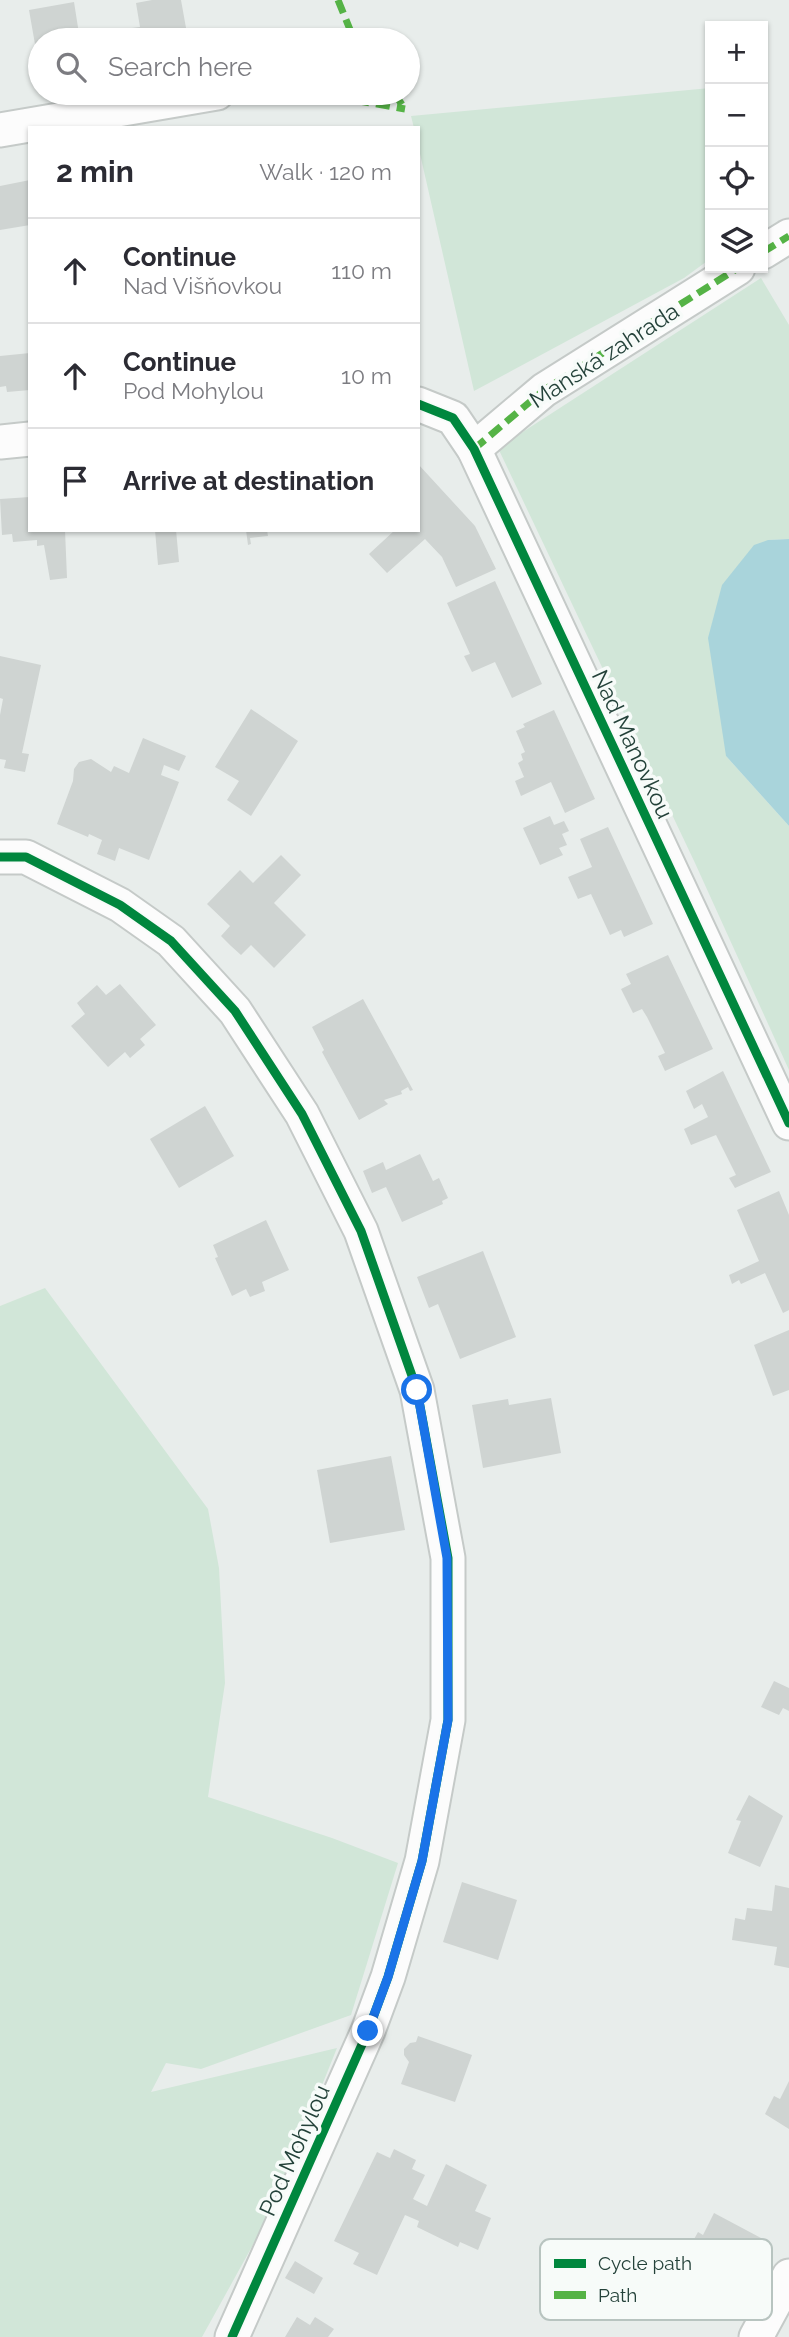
<!DOCTYPE html>
<html lang="en">
<head>
<meta charset="utf-8">
<style>
	:root { --surface:#fff; --page:#f2f2f3; --text:#2b2b33; --muted:#7c7c81; --line:#e1e1e2 }
	body { margin:0; font-family:Raleway,sans-serif; background:var(--page); color:var(--text) }
	.controls { position:absolute; right:21px; top:21px; display:grid; overflow:hidden; border-radius:0px; box-shadow:0 2px 5px #0004 }
	.controls button { width:63px; height:63px; display:grid; place-items:center; padding:0; border:0; border-bottom:2px solid var(--line); background:var(--surface); color:var(--text); font:35px sans-serif }
	.stop { position:absolute; width:21px; height:21px; margin:-16px; border:5px solid #1a73e8; border-radius:50%; background:#fff }
	.stop.end { background:#1a73e8; border-color:#fff; box-shadow:0 2px 7px #0008 }
	.list { margin:0; padding:0; list-style:none }
	h2 { display:flex; justify-content:space-between; align-items:center; height:91px; margin:0; padding:0 28px; font-size:30px }
	h2 small { font-size:23px; font-weight:400; color:var(--muted) }
	.list li { display:grid; grid-template-columns:46px 1fr auto; gap:21px; align-items:center; box-sizing:border-box; height:105px; padding:0 28px; border-top:2px solid var(--line) }
	.list b { display:block; font-size:26px; white-space:nowrap }
	.list p { margin:0; font-size:23px; white-space:nowrap; color:var(--muted) }
	.list em { font-size:23px; font-style:normal; color:var(--muted) }
	.icon { flex:none; width:38px; height:38px; fill:none; stroke:currentColor; stroke-width:2; stroke-linecap:round; stroke-linejoin:round }
	.map { position:relative; flex:none; width:789px; height:2337px; overflow:hidden }
	.search { position:absolute; background:var(--surface); box-shadow:0 2px 5px #0004; left:28px; top:28px; width:392px; height:77px; display:flex; align-items:center; gap:18px; box-sizing:border-box; padding:0 24px; border-radius:38px; color:var(--muted); font-size:26px }
	.panel { position:absolute; background:var(--surface); box-shadow:0 2px 5px #0004; left:28px; top:126px; width:392px; height:406px; border-radius:0px }
	.map>svg:first-child { display:block }
	.green { fill:#d1e6d8 }
	.water { fill:#a9d4db }
	.building { fill:#cfd4d2 }
	.lines { fill:none; stroke-linecap:round; stroke-linejoin:round }
	.street-casing { stroke:#c5cac8; stroke-width:37 }
	.street { stroke:#fcfcfc; stroke-width:33 }
	.quiet { stroke:#55b346; stroke-width:7; stroke-dasharray:14 7; stroke-linecap:butt }
	.cycleway-casing { stroke:#f7fbf9; stroke-width:13 }
	.cycleway { stroke:#00873e; stroke-width:9 }
	.route { stroke:#1a73e8; stroke-width:9 }
	.labels { text-anchor:middle; dominant-baseline:central; stroke-width:7; stroke-linejoin:round; paint-order:stroke }
	.street-label { font-size:23px; fill:#24423a; stroke:#f7fbf9 }
	.key { fill:#f7fbf9; stroke:#b8c4c0; stroke-width:2 }
	.key-label { font-size:19px; fill:#24423a }
</style>
</head>
<body>
<div class="map">
<svg width="789" height="2337" viewBox="0 0 789 2337">
	<rect width="100%" height="100%" fill="#e8edeb"/>
	<!-- green -->
	<g class="green">
		<path d="M710,88v171l-26,19 -210,113 -56,-246v-17h-4l-3,-12z"/>
		<path d="M761,278l28,47v214l-21,1 -42,216 63,70v244l-94,-207 -197,-415z"/>
		<path d="M45,1288l163,221 11,59 6,115 -17,114 124,41 66,25 -47,152 -150,54 -35,-6 -15,29 186,-44 -67,166 -68,123h-202v-1031z"/>
	</g>
	<!-- water -->
	<path class="water" d="M789,539v287l-63,-70 -18,-118 14,-53 32,-40 14,-5z"/>
	<!-- building -->
	<g class="building">
		<path d="M152,0h29l7,39 -53,1 -3,-12 8,-1 -4,-24z"/>
		<path d="M74,2l6,38h-40l-1,27 -10,-57z"/>
		<path d="M30,180v45l-30,5v-44z"/>
		<path d="M30,353v37l-23,2 -1,-6 -6,1v-31z"/>
		<path d="M418,464l57,62 21,43 -40,18 -14,-30 -17,-18 -38,34 -18,-19 26,-24h23z"/>
		<path d="M30,497v33h35l2,48 -17,2 -6,-35 -7,1v-6l-24,2 -1,-8 -10,1 -2,-36z"/>
		<path d="M155,530h21l3,32 -21,3z"/>
		<path d="M246,530h21l1,6 -18,2 1,6 -3,1z"/>
		<path d="M495,581l47,103 -30,14 -17,-36 -23,10 -8,-16 6,-2 -23,-51z"/>
		<path d="M0,656l41,9 -19,88 7,1 -4,18 -21,-4 2,-8 -6,-1v-44l3,-16 -3,-1z"/>
		<path d="M251,709l47,32 -47,75 -24,-16 12,-19 -24,-14z"/>
		<path d="M554,710l41,89 -30,14 -14,-31 -30,14 -6,-15 9,-4 -6,-14 5,-3 -2,-6 4,-2 -9,-21 9,-4 -2,-3z"/>
		<path d="M143,738l43,18 -7,15 -15,-6 -3,10 18,7 -30,78 -30,-12 -4,13 -18,-7 5,-14 -13,-6 -1,3 -31,-13 16,-43 1,-12 5,-7 12,-3 20,13 3,-6 15,7z"/>
		<path d="M550,816l4,9 10,-4 5,10 -7,3 5,11 -8,3 4,7 -23,10 -17,-37z"/>
		<path d="M608,827l45,97 -29,13 -3,-7 -11,5 -19,-41 -13,5 -10,-22 24,-10 -12,-28z"/>
		<path d="M281,855l20,20 -27,28 32,32 -32,33 -23,-23 -10,10 -10,-9 -10,-10 9,-10 -23,-22 33,-34 13,13z"/>
		<path d="M668,955l45,94 -48,22 -7,-15 7,-3 -18,-36 -5,-8 -9,4 -12,-24 10,-5 -5,-10z"/>
		<path d="M120,984l36,41 -16,14 5,6 -15,13 -5,-6 -17,15 -37,-41 14,-12 -8,-11 20,-18 9,10z"/>
		<path d="M363,999l50,91 -3,1 -2,-4 -7,4 1,3 -18,6 4,4 -29,16 -37,-68 2,-2 -12,-23z"/>
		<path d="M723,1071l48,101 -36,16 -6,-10 7,-3 -20,-40 -25,10 -7,-16 24,-12 -6,-13 -8,5 -8,-18z"/>
		<path d="M205,1106l29,50 -55,32 -29,-49z"/>
		<path d="M420,1154l13,27 6,-3 9,20 -6,3 1,3 -41,18 -16,-35 -14,6 -9,-22 20,-9 3,8z"/>
		<path d="M779,1191l10,24v95l-6,3 -18,-40 -24,11 -2,-4 -7,4 -3,-9 30,-14 -22,-51z"/>
		<path d="M266,1220l23,50 -27,12 3,9 -15,6 -4,-8 -14,7 -17,-38 3,-1 -5,-12z"/>
		<path d="M483,1251l33,86 -56,22 -22,-55 -9,4 -12,-31z"/>
		<path d="M789,1330v60l-16,6 -19,-51z"/>
		<path d="M551,1398l10,55 -78,15 -11,-63 36,-6 1,6z"/>
		<path d="M391,1456l14,74 -75,13 -13,-73z"/>
		<path d="M774,1681l15,7v23l-6,-3 -4,7 -18,-8z"/>
		<path d="M749,1795l34,21 -23,51 -32,-14 13,-32 -5,-1z"/>
		<path d="M462,1882l55,18 -19,60 -55,-18z"/>
		<path d="M775,1885l14,3v80l-15,-3 3,-18 -45,-7 3,-22 10,2 2,-12 25,3z"/>
		<path d="M418,2036l54,19 -17,47 -54,-18 8,-22 -5,-7v-6l6,-6 6,-1z"/>
		<path d="M789,2081v48l-24,-15 9,-18 6,3z"/>
		<path d="M394,2149l22,11 -4,9 13,6 -12,24 14,7 19,-42 41,21 -12,26 16,7 -13,32 -18,-8 -2,5 -41,-20 2,-6 -14,-6 -28,60 -24,-11 6,-11 -25,-12 43,-89 13,6z"/>
		<path d="M714,2213l47,25 -24,44 -20,-11 -4,9 -18,-10 5,-8 -14,-8 12,-22 5,3z"/>
		<path d="M295,2261l28,17 -9,16 -29,-16z"/>
		<path d="M297,2317l13,8 5,-8 19,12 -6,8h-43z"/>
	</g>
	<g class="lines">
		<defs>
			<g id="street">
				<path d="M0,130l217,-37"/>
				<path d="M763,252l26,-16"/>
				<path d="M418,404l35,14 21,31 315,674"/>
				<path d="M0,442l30,-3"/>
				<path d="M474,449l70,-59 194,-122"/>
				<path d="M0,857h26l94,48 51,36 64,70 67,103 59,117 56,159 31,168v162l-26,141 -34,116 -20,54 -136,306"/>
				<path d="M756,2337l33,-61"/>
			</g>
		</defs>
		<!-- street casing -->
		<use href="#street" class="street-casing"/>
		<!-- street -->
		<use href="#street" class="street"/>
		<!-- quiet -->
		<g class="quiet">
			<path d="M338,0l13,32 6,8"/>
			<path d="M314,93l91,16"/>
			<path d="M394,93l11,16"/>
			<path d="M251,102l7,-9"/>
			<path d="M763,252l26,-16"/>
			<path d="M474,449l70,-59 194,-122"/>
		</g>
		<defs>
			<g id="cycleway">
				<path d="M418,404l35,14 21,31 315,674"/>
				<path d="M0,857h26l94,48 51,36 64,70 67,103 59,117 56,159 31,168v162l-26,141 -34,116 -20,54 -136,306"/>
			</g>
		</defs>
		<!-- cycleway casing -->
		<use href="#cycleway" class="cycleway-casing"/>
		<!-- cycleway -->
		<use href="#cycleway" class="cycleway"/>
	</g>
	<g class="lines">
		<!-- route -->
		<path class="route" d="M368,2031l20,-54 34,-116 26,-141 -1,-162 -30,-168"/>
	</g>
	<g class="labels">
		<!-- street labels -->
		<g class="street-label">
			<text transform="translate(604 355) rotate(-33)">Manská zahrada</text>
			<text transform="translate(633 744) rotate(65)">Nad Manovkou</text>
			<text transform="translate(294 2150) rotate(-66)">Pod Mohylou</text>
		</g>
	</g>
	<!-- legend -->
	<rect x="540" y="2239" width="232" height="81" rx="10" class="key"/>
	<rect x="554" y="2259" width="32" height="9" fill="#00873e"/>
	<rect x="554" y="2291" width="32" height="8" fill="#55b346"/>
	<g class="key-label">
		<text x="598" y="2270">Cycle path</text>
		<text x="598" y="2302">Path</text>
	</g>
</svg>
<div class="controls">
<button>+</button>
<button>−</button>
<button><svg class="icon" aria-label="locate" viewBox="0 0 24 24"><circle cx="12" cy="12" r="6"/><path d="M12 2v4M12 18v4M2 12h4M18 12h4"/></svg></button>
<button><svg class="icon" aria-label="layers" viewBox="0 0 24 24"><path d="M12 4l9 5-9 5-9-5zM3 14l9 5 9-5"/></svg></button>
</div>
<div class="stop" style="left:417px;top:1390px"></div>
<div class="stop end" style="left:368px;top:2031px"></div>
<div class="search"><svg class="icon" aria-label="search" viewBox="0 0 24 24"><circle cx="10" cy="10" r="6"/><path d="M15 15l6 6"/></svg>Search here</div>
<section class="panel">
<h2>2 min<small>Walk · 120 m</small></h2>
<ul class="list">
<li><svg class="icon" aria-label="ahead" viewBox="0 0 24 24"><path d="M12 20V5M6 11l6-6 6 6"/></svg><div><b>Continue</b><p>Nad Višňovkou</p></div><em>110 m</em></li>
<li><svg class="icon" aria-label="ahead" viewBox="0 0 24 24"><path d="M12 20V5M6 11l6-6 6 6"/></svg><div><b>Continue</b><p>Pod Mohylou</p></div><em>10 m</em></li>
<li><svg class="icon" aria-label="arrive" viewBox="0 0 24 24"><path d="M6 21V4h12l-3 4 3 4H6"/></svg><div><b>Arrive at destination</b></div></li>
</ul>
</section>
</div>
</body>
</html>
